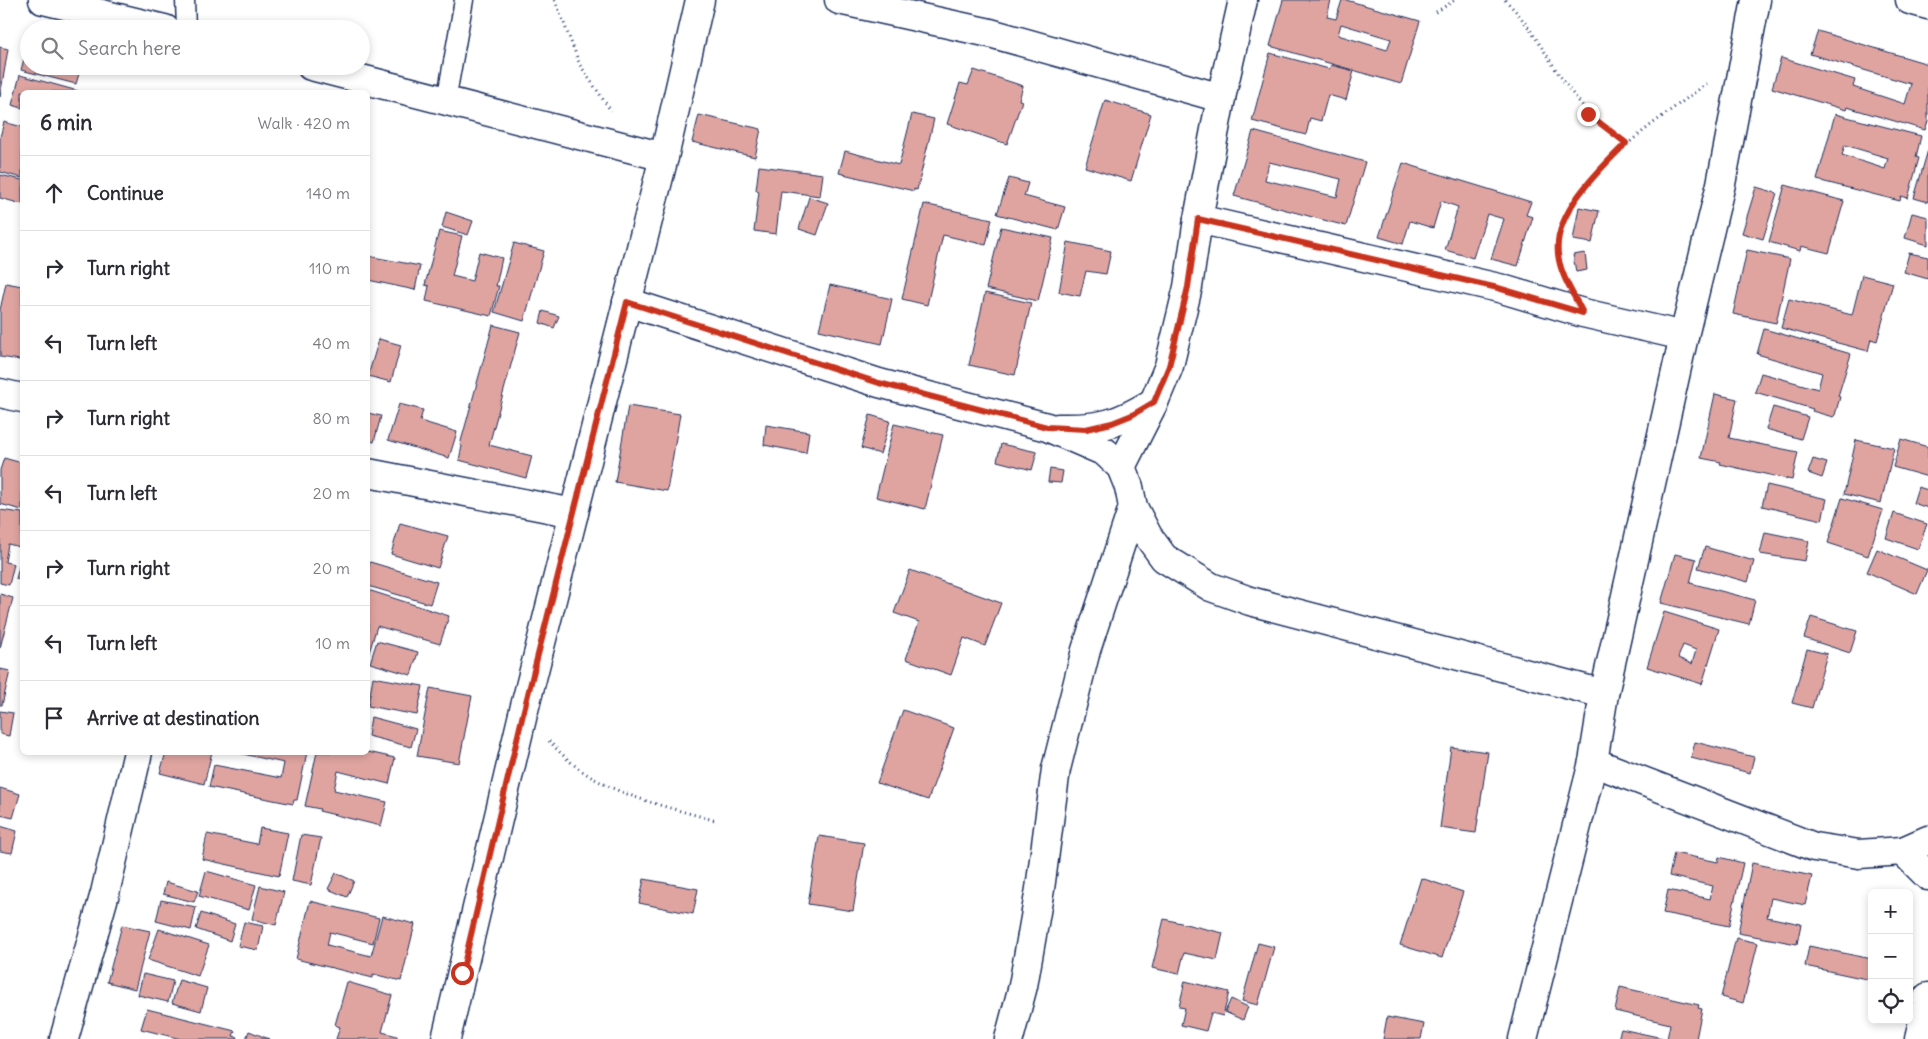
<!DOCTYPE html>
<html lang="en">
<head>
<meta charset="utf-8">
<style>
	:root { --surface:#fff; --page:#f2f2f3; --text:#2b2b33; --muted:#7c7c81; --line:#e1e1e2 }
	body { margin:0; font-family:Delius,sans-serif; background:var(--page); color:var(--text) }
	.controls { position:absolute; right:15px; bottom:15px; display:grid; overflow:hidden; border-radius:8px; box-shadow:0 2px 8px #0003 }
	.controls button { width:45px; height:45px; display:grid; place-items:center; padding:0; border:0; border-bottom:1px solid var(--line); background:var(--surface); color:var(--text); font:25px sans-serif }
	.stop { position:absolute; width:15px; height:15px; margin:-11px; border:4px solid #c8321e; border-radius:50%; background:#fff }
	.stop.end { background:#c8321e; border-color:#fff; box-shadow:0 1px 5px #0008 }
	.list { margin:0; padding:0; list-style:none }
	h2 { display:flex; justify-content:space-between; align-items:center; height:65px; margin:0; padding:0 20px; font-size:21px }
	h2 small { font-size:16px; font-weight:400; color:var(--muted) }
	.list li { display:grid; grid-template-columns:32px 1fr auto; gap:15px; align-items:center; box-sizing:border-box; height:75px; padding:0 20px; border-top:1px solid var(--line) }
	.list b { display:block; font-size:19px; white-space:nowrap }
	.list em { font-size:16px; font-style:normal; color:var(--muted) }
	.icon { flex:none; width:28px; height:28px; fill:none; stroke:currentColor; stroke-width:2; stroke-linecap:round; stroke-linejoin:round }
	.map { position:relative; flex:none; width:1928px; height:1039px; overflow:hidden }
	.search { position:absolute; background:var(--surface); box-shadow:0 2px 8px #0003; left:20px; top:20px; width:350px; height:55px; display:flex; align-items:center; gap:12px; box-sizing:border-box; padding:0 18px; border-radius:28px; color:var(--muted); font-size:19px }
	.panel { position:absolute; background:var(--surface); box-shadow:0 2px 8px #0003; left:20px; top:90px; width:350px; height:665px; border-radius:8px }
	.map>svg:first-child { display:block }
	.building { fill:#dfa4a0; stroke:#1b2f5e; fill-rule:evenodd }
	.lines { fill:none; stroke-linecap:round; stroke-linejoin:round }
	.service-casing { stroke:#1b2f5e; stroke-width:21 }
	.minor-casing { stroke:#1b2f5e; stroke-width:31 }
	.path { stroke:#1b2f5e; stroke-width:3; stroke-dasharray:1 4; stroke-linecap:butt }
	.service { stroke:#fff; stroke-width:18 }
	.minor { stroke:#fff; stroke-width:28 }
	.route { stroke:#c8321e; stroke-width:6 }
</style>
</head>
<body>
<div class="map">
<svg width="1928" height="1039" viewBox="0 0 1928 1039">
	<rect width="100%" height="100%" fill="#fff"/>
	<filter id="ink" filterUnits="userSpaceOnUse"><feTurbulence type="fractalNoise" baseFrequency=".02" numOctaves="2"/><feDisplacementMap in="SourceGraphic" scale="10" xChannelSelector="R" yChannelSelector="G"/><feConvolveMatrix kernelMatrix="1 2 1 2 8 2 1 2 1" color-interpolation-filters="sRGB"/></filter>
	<g filter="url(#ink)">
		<!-- building -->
		<g class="building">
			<path d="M1283,0h48l-4,17 9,2 6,-19h4l74,21 -19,63 -131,-38zM1341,24l50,15 -4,11 -49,-15z"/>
			<path d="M1818,31l110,33v57l-3,9 -78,-23 -1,3 -74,-22 9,-30 74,22 -2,7 52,17 6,-20 -101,-30z"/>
			<path d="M0,47l8,2 -8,48z"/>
			<path d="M1270,53l59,16 2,-4 23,6 -8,29 -18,-5 -7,26 -11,-3 -4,17 -54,-14z"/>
			<path d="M25,55l4,1v10h37l14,4 -4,14 -55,-14z"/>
			<path d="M974,70l49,16 -4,14 3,1 -15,43 -60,-20 13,-41 8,2z"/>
			<path d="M20,75l58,16v1h-56v16l-10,-3z"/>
			<path d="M1105,100l46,14 -20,67 -46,-14z"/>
			<path d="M912,114l22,5 -17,71 -3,-1v2l-75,-18 6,-22 54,14z"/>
			<path d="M1835,114l86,22 -5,21 3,1 -11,40 -7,-2 -1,5 -83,-21zM1845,145l43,13 -3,11 -43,-14z"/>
			<path d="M699,115l62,14 -6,28 -63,-15z"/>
			<path d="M4,122l18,5v51l-22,-6v-35z"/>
			<path d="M1253,131l112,31 -19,64 -112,-30zM1269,162l72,17 -4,18 -72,-17z"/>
			<path d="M1928,150v52l-14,-4z"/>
			<path d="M1403,163l128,39 -5,13 7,2 -15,49 -27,-7 13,-40 -17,-5 -14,44 -28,-8 13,-43 -17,-6 -8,27 -23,-7 -7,23 -24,-7z"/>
			<path d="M759,166l64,8 -3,22 -39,-5 -5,43 -22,-3 5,-40 -3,-1z"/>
			<path d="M0,175l22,5v24l-22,-6z"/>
			<path d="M1009,178l19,5 -4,13 41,11 -7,23 -61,-16z"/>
			<path d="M1785,185l59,16 -15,52 -28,-7 -1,5 -31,-9z"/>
			<path d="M1756,187l21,6 -14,46 -21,-6z"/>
			<path d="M809,197l19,6 -11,32 -18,-6z"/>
			<path d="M924,204l68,15 -6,26 -43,-10 -16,70 -25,-6z"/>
			<path d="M1579,207l20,4 -7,32 -19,-3z"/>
			<path d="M446,212l27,9 -5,14 -26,-8z"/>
			<path d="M1912,213l16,4v28l-23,-7z"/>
			<path d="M1001,227l52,11 -15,63 -52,-12z"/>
			<path d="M439,231l23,5 -10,40 20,5 7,-29 23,6 -6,28h3l-8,30 -65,-15 3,-15 -4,-1z"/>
			<path d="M1068,242l43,9 -5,23 -20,-3 -6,25 -21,-4z"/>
			<path d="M514,243l30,8 -20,70 -30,-9z"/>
			<path d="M1747,250l43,9 -14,64 -43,-9z"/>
			<path d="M1585,253l2,17 -11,2 -3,-17z"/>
			<path d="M1909,253l19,4v22l-24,-7z"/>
			<path d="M368,256l52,10 -5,24 -47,-10z"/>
			<path d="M1862,275l31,8 -16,58 -6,-2 -3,12 -87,-23 8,-29 63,16z"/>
			<path d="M6,283l16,3v64l-2,10 -20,-3v-47z"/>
			<path d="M830,285l62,14 -10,45 -63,-14z"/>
			<path d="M985,293l46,10 -16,72 -46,-10z"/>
			<path d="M543,311l16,5 -5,12 -14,-5z"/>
			<path d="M493,325l27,7 -31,113 43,11 -6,22 -67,-18 3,-14 -2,-1z"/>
			<path d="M1764,329l87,25 -13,42 2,1 -5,18 -2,2 -21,-6 1,-2 -58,-17 6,-19 57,16 4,-16 -65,-19z"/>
			<path d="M379,339l22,6 -10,37 -23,-6z"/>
			<path d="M1715,394l22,5 -8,39 69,14 -6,28 -72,-16 1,-2 -20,-4z"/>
			<path d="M399,404l24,6 -3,11 37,11 -8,26 -61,-18z"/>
			<path d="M628,406l52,8 -13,77 -52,-9z"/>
			<path d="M1773,407l35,10 -7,22 -35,-10z"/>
			<path d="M368,413l13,3 -7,26 -6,-1z"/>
			<path d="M870,415l20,6 -10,33 -19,-6z"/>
			<path d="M894,424l49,11 -18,74 -49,-12z"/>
			<path d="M766,425l43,7 -3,21 -42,-8z"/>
			<path d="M1901,439l27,8v30l-35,-10z"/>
			<path d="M1856,440l38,8 -13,55 -37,-9z"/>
			<path d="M1001,444l36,8 -5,18 -35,-9z"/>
			<path d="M4,458l18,5v47l-22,-6v-34z"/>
			<path d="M1813,459l14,4 -5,15 -14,-5z"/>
			<path d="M1050,469l13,2 -2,12 -13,-1z"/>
			<path d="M1767,485l60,14 -5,21 -60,-14z"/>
			<path d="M1918,487l10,3v18l-15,-5z"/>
			<path d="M1842,498l41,12 -15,46 -40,-13z"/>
			<path d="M0,510l22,3v22l-2,12 -12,-3 -3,18 9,2 -5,21 -9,-2z"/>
			<path d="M1894,513l33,11 -9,25 -32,-11z"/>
			<path d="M400,523l48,13 -10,32 -47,-14z"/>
			<path d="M1765,532l44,9 -4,20 -45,-7z"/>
			<path d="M1705,547l49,14 -6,21 -50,-14z"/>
			<path d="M1877,549l50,21 -10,24 -50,-22z"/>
			<path d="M22,554v26l-6,-1z"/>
			<path d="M1675,554l21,5 -6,24 65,17 -6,24 -88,-21z"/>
			<path d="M370,562l67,20 -7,22 -62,-18v-15z"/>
			<path d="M910,570l91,33 -16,43 -21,-8 -13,37 -45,-16 13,-37 -25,-9z"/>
			<path d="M368,590l81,26 -9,28 -63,-18 -9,30z"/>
			<path d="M0,594l13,4 -13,50z"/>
			<path d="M1664,612l55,17 -17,55 -55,-17zM1683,645l13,5 -4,14 -14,-6z"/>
			<path d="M1811,617l46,14 -7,22 -46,-15z"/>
			<path d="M377,641l41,11 -7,23 -41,-12z"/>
			<path d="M1807,649l20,5 -15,54 -20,-5z"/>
			<path d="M0,669l10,2 -8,34h-2z"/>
			<path d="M373,677l50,9 -6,29 -49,-9z"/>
			<path d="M430,688l42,8 -13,67 -42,-7z"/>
			<path d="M903,710l51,18 -26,72 -51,-17z"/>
			<path d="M0,711l13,2 -4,23 -9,-2z"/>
			<path d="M371,717l45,12 -5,18 -43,-11z"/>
			<path d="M1695,742l59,15 -4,16 -59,-15z"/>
			<path d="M1451,747l37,5 -12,81 -36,-5z"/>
			<path d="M166,752h46l-8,32 -44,-11z"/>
			<path d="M234,752h73l-10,48h-3l-1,4 -84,-17 5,-22 67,13 3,-15z"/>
			<path d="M317,752h51l27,6 -6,26 -51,-13 -4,19 53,12 -6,24 -62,-15 1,-2 -15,-3z"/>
			<path d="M0,788l20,6 -7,24 -13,-3z"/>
			<path d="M0,826l17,5 -5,22 -12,-2z"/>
			<path d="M260,828l28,5 -9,43 -77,-17 5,-25 50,10z"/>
			<path d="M301,835l20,3 -10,47 -19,-4z"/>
			<path d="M819,836l45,7 -11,68 -45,-7z"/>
			<path d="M1674,853l44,9 1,-5 24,6 -14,63 -66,-13 5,-23 42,9 3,-13 -44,-10z"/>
			<path d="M1752,863l60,13 -7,29 -34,-7 -4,19 34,7 -4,20 -59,-11z"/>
			<path d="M206,871l50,14 -7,25 -50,-14z"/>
			<path d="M336,873l18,8 -7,16 -19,-8z"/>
			<path d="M1421,878l42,14 -21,66 -42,-13z"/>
			<path d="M644,879l54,10 -5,25 -54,-11z"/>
			<path d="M166,882l32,9 -4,11 -31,-8z"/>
			<path d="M260,886l24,6 -8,33 -24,-6z"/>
			<path d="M161,900l35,7 -5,23 -35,-9z"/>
			<path d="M310,901l69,17 -6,25 -43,-11 -3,13 44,11 11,-40 33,8 -14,57 -28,-7v4l-77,-19z"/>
			<path d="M201,913l34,11 -5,17 -34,-12z"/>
			<path d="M1164,919l59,14 -6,27 -33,-7 -5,21 -27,-6z"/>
			<path d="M244,922l19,4 -5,24 -20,-4z"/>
			<path d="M122,925l28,6 -15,58 -28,-7z"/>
			<path d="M159,929l50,16 -11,31 -50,-16z"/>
			<path d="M1736,938l22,5 -15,60 -22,-6z"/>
			<path d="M1258,943l16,4 -16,58 -16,-4z"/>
			<path d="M1809,946l63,13 -1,21 -66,-14z"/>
			<path d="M143,974l30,7 -5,21 -30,-7z"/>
			<path d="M179,980l28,8 -6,23 -29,-8z"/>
			<path d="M1185,981l44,11 -6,24 -12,-3 -5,18 -25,-6 4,-17 -6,-1z"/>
			<path d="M347,982l45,13 -10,37 15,4v3h-61l4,-12 -5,-2z"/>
			<path d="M1620,987l79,18 -1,3 4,1 -6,30h-78l3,-10 46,10 3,-15 -55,-13z"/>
			<path d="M1231,999l17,8 -5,13 -18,-8z"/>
			<path d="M147,1009l88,22 -2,5 5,1 -1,2h-56l-40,-10z"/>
			<path d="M1387,1017l37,7 -3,15h-38z"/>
			<path d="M249,1031l20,8h-23z"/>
		</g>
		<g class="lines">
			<defs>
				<g id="service">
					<path d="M185,0l1,29"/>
					<path d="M446,101l18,-101"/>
				</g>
				<g id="minor">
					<path d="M43,0l122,29"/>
					<path d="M839,0l151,33 231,65"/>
					<path d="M1910,0l18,5"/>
					<path d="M311,66l353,91"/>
					<path d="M1198,219l301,69 84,25 101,23"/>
					<path d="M627,302l252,81 168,44 58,25 16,15 8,20 4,20 15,29 16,22 47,29 39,14 354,93"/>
					<path d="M0,393l22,5"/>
					<path d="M1058,428c43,1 60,-4 96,-26"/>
					<path d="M1121,467l33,-65 15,-36 19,-79 10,-68 23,-121 22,-98"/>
					<path d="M368,473l206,40"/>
					<path d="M1593,762l221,85 45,7 44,-3 25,-11"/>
					<path d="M1903,851l25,25"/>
					<path d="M64,1039l41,-146 33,-141"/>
					<path d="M446,1039l77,-325 141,-557 36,-157"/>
					<path d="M1009,1039l14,-53 17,-97 16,-120 30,-119 47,-143"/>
					<path d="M1523,1039l70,-277 11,-68 80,-358 37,-152 35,-184"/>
					<path d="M1919,1039l9,-42"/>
				</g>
			</defs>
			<!-- service casing -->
			<use href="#service" class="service-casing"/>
			<!-- minor casing -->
			<use href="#minor" class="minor-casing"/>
			<!-- path -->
			<g class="path">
				<path d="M555,0l25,65 31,46"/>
				<path d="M1505,0c20,19 33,42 48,65 21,34 41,56 73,78"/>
				<path d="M1436,12l19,-12"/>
				<path d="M1564,275c-4,-14 -8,-27 -5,-42 3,-12 11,-23 18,-34 35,-50 84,-81 132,-117"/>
				<path d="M549,741c13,14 28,28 44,37 38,22 83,31 124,43"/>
			</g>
			<!-- service -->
			<use href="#service" class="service"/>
			<!-- minor -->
			<use href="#minor" class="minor"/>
		</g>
	</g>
	<g class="lines" filter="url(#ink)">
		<!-- route -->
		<path class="route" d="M462,973l61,-259 104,-412 252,81 168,44 39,2 26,-6 20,-8 22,-13 15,-36 7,-29 12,-50 10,-68 300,69 85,25c-9,-18 -23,-38 -25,-59 -5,-41 42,-85 68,-111l-38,-29"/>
	</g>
</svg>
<div class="controls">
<button>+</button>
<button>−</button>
<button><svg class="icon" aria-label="locate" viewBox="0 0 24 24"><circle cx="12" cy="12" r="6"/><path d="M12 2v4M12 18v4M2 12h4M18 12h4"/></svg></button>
</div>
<div class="stop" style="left:462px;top:973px"></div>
<div class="stop end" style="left:1588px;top:114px"></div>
<div class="search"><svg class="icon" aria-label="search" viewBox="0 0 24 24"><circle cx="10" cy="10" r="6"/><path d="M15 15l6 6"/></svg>Search here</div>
<section class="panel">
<h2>6 min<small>Walk · 420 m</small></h2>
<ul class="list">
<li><svg class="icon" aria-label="ahead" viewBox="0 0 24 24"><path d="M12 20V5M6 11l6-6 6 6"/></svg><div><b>Continue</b></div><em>140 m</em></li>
<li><svg class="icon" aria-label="right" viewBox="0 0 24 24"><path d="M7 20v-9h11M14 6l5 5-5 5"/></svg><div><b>Turn right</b></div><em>110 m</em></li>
<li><svg class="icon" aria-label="left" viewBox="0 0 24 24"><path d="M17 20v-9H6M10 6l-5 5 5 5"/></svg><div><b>Turn left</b></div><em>40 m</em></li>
<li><svg class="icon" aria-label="right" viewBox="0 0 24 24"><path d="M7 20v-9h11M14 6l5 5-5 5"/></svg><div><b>Turn right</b></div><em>80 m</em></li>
<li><svg class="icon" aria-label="left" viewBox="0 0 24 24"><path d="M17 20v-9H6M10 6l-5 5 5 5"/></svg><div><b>Turn left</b></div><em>20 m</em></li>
<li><svg class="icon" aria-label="right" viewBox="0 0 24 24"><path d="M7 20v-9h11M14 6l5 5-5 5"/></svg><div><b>Turn right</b></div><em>20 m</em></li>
<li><svg class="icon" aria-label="left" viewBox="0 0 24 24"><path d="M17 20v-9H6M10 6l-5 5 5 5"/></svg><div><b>Turn left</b></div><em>10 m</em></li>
<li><svg class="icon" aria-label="arrive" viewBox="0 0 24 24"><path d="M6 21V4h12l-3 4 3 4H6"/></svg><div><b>Arrive at destination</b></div></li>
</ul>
</section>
</div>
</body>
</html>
